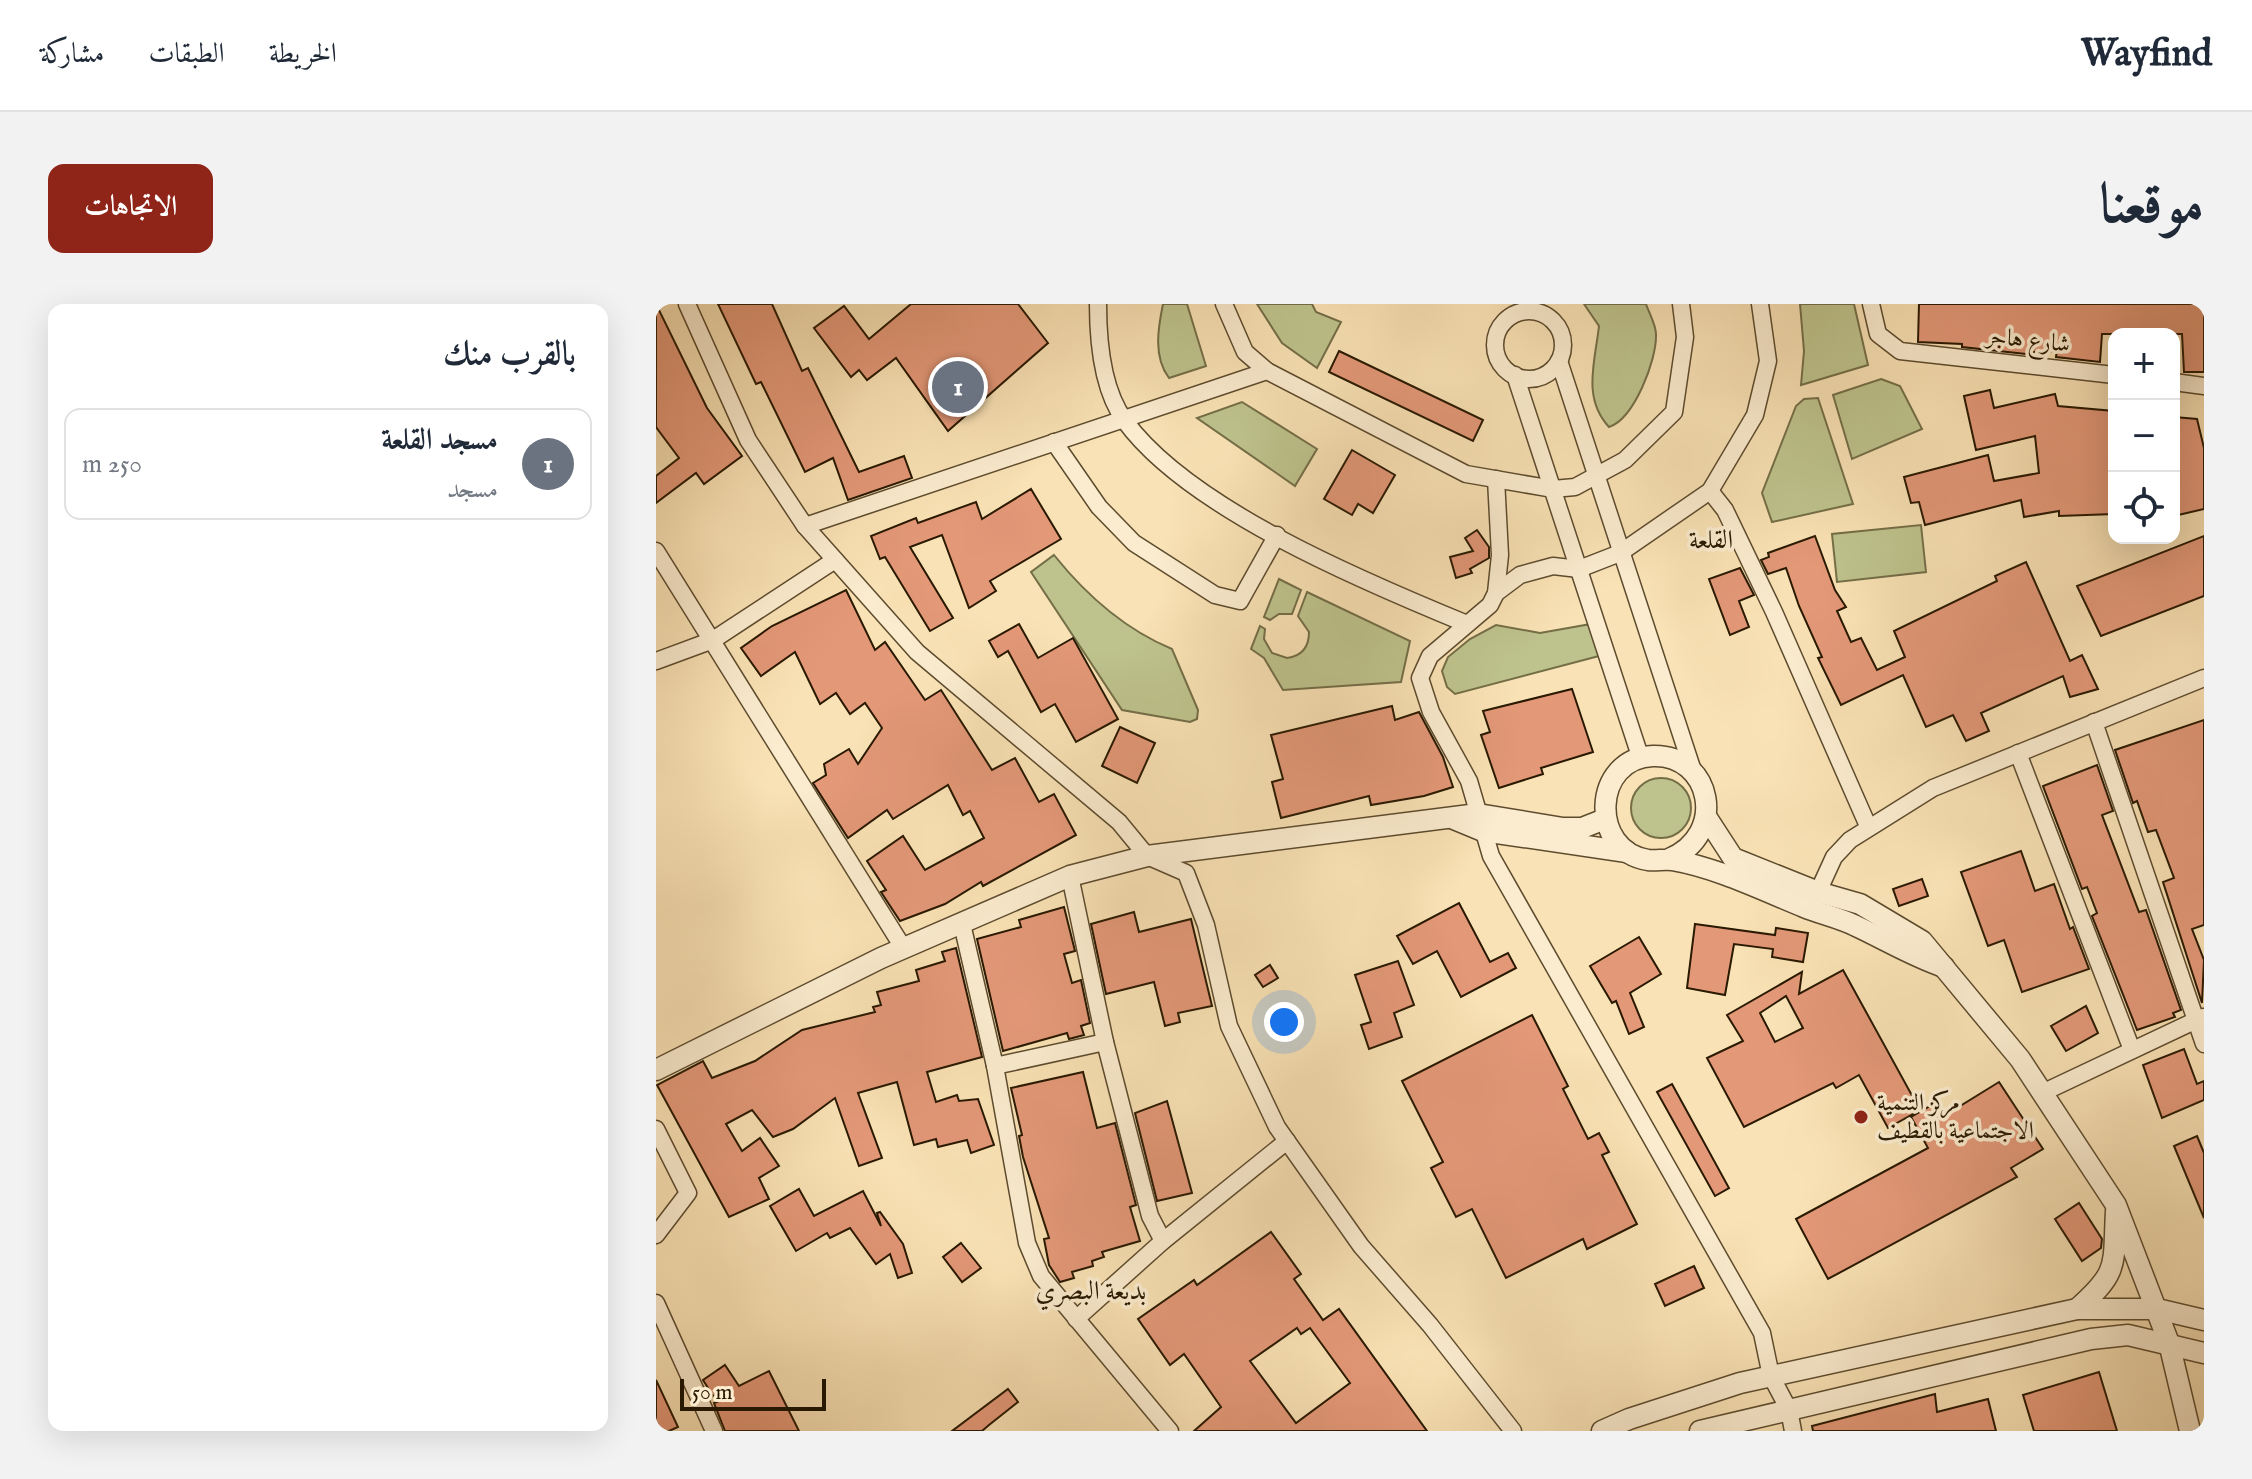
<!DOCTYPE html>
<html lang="ar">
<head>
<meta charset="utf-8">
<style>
	:root { --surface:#fff; --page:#f2f2f3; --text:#1f2937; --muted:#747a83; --line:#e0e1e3; --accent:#8f2418 }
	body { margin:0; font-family:"IM FELL English",Amiri,serif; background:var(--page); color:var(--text); direction:rtl }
	.controls { position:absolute; right:24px; top:24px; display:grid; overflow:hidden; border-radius:16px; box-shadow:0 8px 32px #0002 }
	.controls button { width:72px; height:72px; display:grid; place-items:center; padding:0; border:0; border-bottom:2px solid var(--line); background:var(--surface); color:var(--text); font:40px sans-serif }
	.scale { position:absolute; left:24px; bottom:20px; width:146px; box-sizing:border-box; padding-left:8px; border:4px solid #291901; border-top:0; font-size:22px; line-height:28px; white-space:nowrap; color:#291901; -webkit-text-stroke:6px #fbeccf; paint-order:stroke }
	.you { position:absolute; left:628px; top:718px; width:28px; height:28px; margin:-20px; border:6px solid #fff; border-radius:50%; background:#1a73e8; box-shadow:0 0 0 12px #1a73e833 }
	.badge { display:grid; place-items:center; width:52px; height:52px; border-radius:50%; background:var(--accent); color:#fff; font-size:26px; font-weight:700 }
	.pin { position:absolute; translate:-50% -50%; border:4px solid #fff; box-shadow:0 2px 8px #0006 }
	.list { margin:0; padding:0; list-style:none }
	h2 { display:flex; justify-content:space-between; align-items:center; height:104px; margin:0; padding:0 32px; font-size:34px }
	h2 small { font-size:26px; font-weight:400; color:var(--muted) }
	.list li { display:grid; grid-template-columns:52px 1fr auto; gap:24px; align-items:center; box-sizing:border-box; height:112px; margin:0 16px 16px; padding:0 16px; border:2px solid var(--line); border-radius:16px }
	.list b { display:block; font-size:30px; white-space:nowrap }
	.list p { margin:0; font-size:26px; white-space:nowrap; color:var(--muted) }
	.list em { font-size:26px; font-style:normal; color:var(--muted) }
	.icon { flex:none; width:44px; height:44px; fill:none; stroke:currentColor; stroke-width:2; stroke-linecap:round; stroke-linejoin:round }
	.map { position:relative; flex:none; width:1548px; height:1127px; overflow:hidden; direction:ltr; border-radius:16px }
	header { display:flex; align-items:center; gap:48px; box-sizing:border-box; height:112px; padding:0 40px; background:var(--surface); border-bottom:2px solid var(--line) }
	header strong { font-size:38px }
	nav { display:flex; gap:44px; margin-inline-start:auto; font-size:28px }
	.intro { display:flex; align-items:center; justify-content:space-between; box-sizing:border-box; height:192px; padding:0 48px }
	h1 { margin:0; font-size:56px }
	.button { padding:20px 36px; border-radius:16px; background:var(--accent); color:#fff; font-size:28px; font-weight:700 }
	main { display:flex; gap:48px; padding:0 48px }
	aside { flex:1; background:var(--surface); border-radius:16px; box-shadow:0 8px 32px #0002 }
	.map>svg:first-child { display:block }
	.green { fill:#bec38d; stroke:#746e47; stroke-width:2 }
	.building { fill:#e39878; stroke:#291901; stroke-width:2; fill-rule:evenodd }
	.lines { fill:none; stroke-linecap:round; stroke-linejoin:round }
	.minor-casing { stroke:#5d4b2e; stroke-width:19 }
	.tertiary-casing { stroke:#5d4b2e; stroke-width:23 }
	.minor { stroke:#fbeccf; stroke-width:16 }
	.tertiary { stroke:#fbeccf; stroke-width:20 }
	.poi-dot { fill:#8f2418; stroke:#fbeccf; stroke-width:3 }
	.labels { text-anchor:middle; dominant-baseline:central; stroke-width:7; stroke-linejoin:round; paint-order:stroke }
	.street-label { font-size:24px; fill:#291901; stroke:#fbeccf }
	.poi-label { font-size:24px; fill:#291901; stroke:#fbeccf; text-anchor:start }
	.neighbourhood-label { font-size:26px; fill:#291901; stroke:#fbeccf }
</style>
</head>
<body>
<header>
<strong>Wayfind</strong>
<nav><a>الخريطة</a><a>الطبقات</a><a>مشاركة</a></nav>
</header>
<div class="intro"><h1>موقعنا</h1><a class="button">الاتجاهات</a></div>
<main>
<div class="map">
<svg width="1548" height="1127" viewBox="0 0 1548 1127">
	<rect width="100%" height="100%" fill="#f9e2b5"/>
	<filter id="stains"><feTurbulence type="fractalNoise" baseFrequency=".0025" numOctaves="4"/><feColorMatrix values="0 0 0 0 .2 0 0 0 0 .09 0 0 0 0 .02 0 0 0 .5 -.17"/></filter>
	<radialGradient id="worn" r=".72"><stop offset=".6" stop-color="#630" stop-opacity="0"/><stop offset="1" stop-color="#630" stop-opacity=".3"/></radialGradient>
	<!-- green -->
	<g class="green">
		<path d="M507,0h24l19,62 -37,12c-16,-21 -11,-50 -6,-74z"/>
		<path d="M601,0h55l4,8 25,10 -24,46 -35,-25z"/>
		<path d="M928,0h62c3,9 10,21 10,30 1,26 -22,85 -47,93 -27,-29 -14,-65 -10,-101z"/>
		<path d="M1144,0h54l14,61 -67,20 3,-34z"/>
		<path d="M1225,75l19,7 22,43 -70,30 -19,-64z"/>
		<path d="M1162,94l35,106 -81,18 -10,-29 34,-87 8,-7z"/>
		<path d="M586,98l75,47 -22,37 -98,-68z"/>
		<path d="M1265,221l5,47 -89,10 -5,-48z"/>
		<path d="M398,251c32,40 70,74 118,94l26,61 -1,9 -7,3 -68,-12 -91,-138z"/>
		<path d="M623,275l22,11 -9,24h-13l-9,6 -6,-3z"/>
		<path d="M651,288l103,49 -9,41 -118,8 -19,-32 -13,-9 9,-23 5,3 -1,10 8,14 15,5c15,-2 22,-11 22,-26l-11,-16z"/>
		<path d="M935,320l8,32 -144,38 -8,-7 -5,-16 6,-14 22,-18 26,-14 44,8z"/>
		<circle cx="1005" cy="504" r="30"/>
	</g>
	<!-- building -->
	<g class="building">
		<path d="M0,0l51,104 35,48 -38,28 -8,-11 -40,30v-27l23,-18 -23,-31z"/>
		<path d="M62,0h54l30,67 6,-3 51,104 45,-16 8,22 -64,22 -15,-42 -28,14 -44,-90 -5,2z"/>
		<path d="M255,0h107l30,39 -100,88 -52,-73 -29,22 -8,-10 -8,7 -37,-49 30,-22 25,33z"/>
		<path d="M1263,0h285v68h-20l-2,-38h-80l-2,28 -44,-5 1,-7 -18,5 -1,-4 -12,3 -64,-7v-3l-44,-2z"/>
		<path d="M683,47l144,69 -10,21 -144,-69z"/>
		<path d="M1334,86l4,18 61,-14 3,12 56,5v103l-55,2v-5l-35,6 -3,-17 -96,25 -6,-23 -8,1 -7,-26 84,-22 6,26 45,-8 -4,-37 -59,14 -12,-54z"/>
		<path d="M1518,113l23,2 7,29v61l-30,7z"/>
		<path d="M696,146l43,25 -22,38 -15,-9 -6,11 -28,-16z"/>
		<path d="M375,185l30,50 -71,42 6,10 -27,17 -27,-73 -32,12 43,71 -23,13 -45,-74 -5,2 -9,-23 45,-18 2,5 58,-21 6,17z"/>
		<path d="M821,226l12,17v11l-19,11 2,4 -16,5 -6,-21 23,-6 -8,-13z"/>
		<path d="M1159,232l20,54 11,17 -9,4 14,31 10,-4 16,32 28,-13 -11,-26 103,-50 -2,-5 31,-14 44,99 12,-6 16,34 -28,8 -7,-21 -82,37 8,18 -23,10 -13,-26 -27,12 -23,-52 -62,30 -23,-47 4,-1 -23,-51 -13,-38 -18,6 -7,-14 8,-3 -1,-4z"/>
		<path d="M1548,232v60l-103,40 -24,-50z"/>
		<path d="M1084,264l14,27 -15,6 10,26 -19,8 -21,-56z"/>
		<path d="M190,286l29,60 10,-8 40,58 16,-10 51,80 23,-12 24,44 15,-8 22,41 -93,51 -2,-4 -36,22 -45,17 -19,-29 5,-2 -19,-29 36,-25 22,34 59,-32 -14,-27 -7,4 -15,-30 -55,34 -6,-9 -39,28 -35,-55 13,-8 -2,-11 25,-15 9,15 24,-36 -17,-25 -15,11 -14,-21 -16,11 -25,-52 -34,24 -20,-28 31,-22z"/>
		<path d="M363,320l19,34 35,-20 45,81 -42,23 -21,-38 -14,8 -33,-61 -10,6 -9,-16z"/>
		<path d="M916,385l21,63 -52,16 2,6 -44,14 -18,-53 9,-3 -7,-21z"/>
		<path d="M736,402l3,14 24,-8 24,45 10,30 -29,9 -53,9 -2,-9 -88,22 -9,-36 11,-3 -12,-44z"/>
		<path d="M1548,416v205l-12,4 12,31 -2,43 -39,-121 11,-4 -18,-48 -8,2 -11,-31 -4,2 -18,-53z"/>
		<path d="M464,423l35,16 -18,40 -35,-17z"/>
		<path d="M1441,461l16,46 -11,4 37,97 7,-2 35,100 -8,3 2,4 -38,13 -45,-114 5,-3 -10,-26 -5,2 -39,-103z"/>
		<path d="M1365,547l14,40 19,-7 16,45 3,-2 16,42 -67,23 -18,-52 -16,6 -27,-74z"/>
		<path d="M1266,575l6,17 -29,10 -6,-17z"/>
		<path d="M803,599l31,59 18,-9 8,15 -55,29 -24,-46 -24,13 -16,-28z"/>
		<path d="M408,603l11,44 -11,3 8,29 9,-3 9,43 -9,3 3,9 -15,4 -2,-6 -64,18 -26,-112 44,-12 -2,-7z"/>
		<path d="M478,608l5,20 52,-13 21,87 -34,7 2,9 -15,4 -11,-44 -48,12 -15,-70z"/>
		<path d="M1039,620l80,11 1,-7 32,5 -5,29 -31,-5 1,-8 -39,-5 -9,51 -38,-7z"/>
		<path d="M983,633l22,37 -31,19 14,34 -15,7 -13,-33 -4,2 -22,-37z"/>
		<path d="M300,644l26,109 -55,15 9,30 21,-7 2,6 19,-2 16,46 -23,8 -4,-13 -29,7 -2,-8 -22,6 -17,-63 -39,11 24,65 -23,8 -24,-68 -42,31 -20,8 -21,-27 -26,14 16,27 18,-13 19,28 -20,12 10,21 -40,18 -72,-132 46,-24 9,17 43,-17 47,-31 73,-18 -2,-5 8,-2 -4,-13 42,-11 -3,-11 29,-9 -3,-9z"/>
		<path d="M742,657l16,44 -20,8 8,24 -33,12 -8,-24 10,-3 -16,-47z"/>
		<path d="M614,661l8,13 -15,9 -8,-12z"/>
		<path d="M1187,666l77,140 -32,18 -29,-53 -23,13 -3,-5 -89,44 -37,-69 36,-17 -16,-26 75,-43 -3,22zM1130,692l17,32 -28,14 -15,-29z"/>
		<path d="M1430,702l12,27 -32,18 -15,-25z"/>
		<path d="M876,711l36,71 -5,3 25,50 11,-6 10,19 -7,3 35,69 -50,25 -4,-10 -77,39 -34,-69 -16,8 -25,-49 12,-6 -41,-81z"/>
		<path d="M1528,745l13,35 7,-3v19l-42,18 -19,-53z"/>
		<path d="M427,768l14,56 18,-5 21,82 -6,2 10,34 -38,11 2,5 -12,4 1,5 -21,6 2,6 -14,4 -11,-17 -5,-26 5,-1 -26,-81 -4,-21 3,-1 -11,-47z"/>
		<path d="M1343,778l44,67 -32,19 6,9 -189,102 -32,-60 132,-71 -17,-31 21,-12 7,14z"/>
		<path d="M1016,780l57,104 -14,8 -58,-104z"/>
		<path d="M511,797l25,92 -35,8 -22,-88z"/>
		<path d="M1541,832l7,17v65l-30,-72z"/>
		<path d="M143,885l15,27 49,-25 18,35 -4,-13 3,-1 23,32 9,29 -14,5 -8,-24 -14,10 -26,-36 -20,10 -3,-5 -31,18 -26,-45z"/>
		<path d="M1423,899l23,36 -1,9 -19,13 -27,-42z"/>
		<path d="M615,928l30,42 -7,5 29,41 16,-11 88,122h-233l27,-24 -37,-53 -14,11 -32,-46 56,-39 3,5zM641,1024l4,6 9,-6 40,55 -54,40 -46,-62z"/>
		<path d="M305,939l20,25 -19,14 -19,-25z"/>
		<path d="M1038,962l10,22 -39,18 -10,-22z"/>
		<path d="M69,1061l14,21 30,-15 30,60h-74l-11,-28 3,-1 -14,-22z"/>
		<path d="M1443,1068l18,59h-83l-11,-36z"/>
		<path d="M0,1076l22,47 -9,4h-8l-5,-10z"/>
		<path d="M352,1085l10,13 -29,23 -7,6h-30z"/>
		<path d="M1279,1090l2,18 51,-13 8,32h-183l-1,-5z"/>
	</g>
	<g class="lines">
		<defs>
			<g id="minor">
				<path d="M31,0l61,136 57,86 112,126 202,170 28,34 39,17 20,52 23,101 48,101 84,119 69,79 83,106"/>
				<path d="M442,0c0,37 4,86 27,117 64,88 242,162 342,203"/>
				<path d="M568,0l21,48 22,19 199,103 87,15 22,-2 50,-27 49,-48 11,-75 -4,-33"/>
				<path d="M1215,0l7,30 22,17 214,24"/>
				<circle cx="873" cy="41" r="34"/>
				<path d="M903,57l134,410"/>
				<path d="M859,71l126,384"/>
				<path d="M1518,78l30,4"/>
				<path d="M398,138l45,65 35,36 81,52 25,6 37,-66"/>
				<path d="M840,175l4,76 -4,38 -6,12 -60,51 -10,22 11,34 38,69 22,75 271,477 9,43 18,34 4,21"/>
				<path d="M1054,187l15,19 49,102 94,214"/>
				<path d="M149,222l462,-155"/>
				<path d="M0,247l248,398"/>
				<path d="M840,289l24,-18 33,-9 26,3 41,-16 90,-62 45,-76 13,-54 -8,-57"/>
				<path d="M0,357l57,-21 122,-80"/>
				<path d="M1438,418l110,322"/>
				<path d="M1362,449l114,297"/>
				<path d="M414,572l35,166 45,174 13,25"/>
				<path d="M1162,588l16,-35 16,-17 83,-52 271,-110"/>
				<path d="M306,620l33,142 32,177 14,33 129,155"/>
				<path d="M339,762l110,-24"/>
				<path d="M1386,789l161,-76"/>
				<path d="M0,825l32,64 -32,42"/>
				<path d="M0,999l58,128"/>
				<path d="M420,1015l87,-78 124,-100"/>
			</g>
			<g id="tertiary">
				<path d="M1051,514l26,40 85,34 42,12 62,37 98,118 96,146 53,138 21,88"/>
				<path d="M798,515l29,12 144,21"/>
				<path d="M1013,555c60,-25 42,-105 -16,-103 -61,2 -64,95 -5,104 8,1 16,-1 24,0 46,8 90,30 132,47 17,7 36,11 52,19 30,14 56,30 88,41"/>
				<path d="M0,766l225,-112 189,-82 77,-20 331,-42 85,14h19l23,-9"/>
				<path d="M1421,1005c43,-38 36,-43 39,-98"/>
				<path d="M946,1127l27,-12 111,-36 337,-74h80l47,11"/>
				<path d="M1044,1127l391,-92 37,-4 76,18"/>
			</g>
		</defs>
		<!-- minor casing -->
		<use href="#minor" class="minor-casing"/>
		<!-- tertiary casing -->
		<use href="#tertiary" class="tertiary-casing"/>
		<!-- minor -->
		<use href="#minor" class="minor"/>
		<!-- tertiary -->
		<use href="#tertiary" class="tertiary"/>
	</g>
	<!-- markers -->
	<circle class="poi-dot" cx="1205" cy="813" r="8"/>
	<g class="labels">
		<!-- street labels -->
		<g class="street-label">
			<text transform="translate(1372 37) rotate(6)">شارع هاجر</text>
		</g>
		<!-- poi labels -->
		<g class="poi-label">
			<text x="1221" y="799">مركز التنمية<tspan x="1221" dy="28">الاجتماعية بالقطيف</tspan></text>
		</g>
		<!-- neighbourhood labels -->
		<g class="neighbourhood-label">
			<text x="1055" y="236">القلعة</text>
			<text x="435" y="987">بديعة البصري</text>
		</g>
	</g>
	<rect width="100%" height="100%" filter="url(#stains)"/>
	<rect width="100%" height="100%" fill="url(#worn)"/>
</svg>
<div class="controls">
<button>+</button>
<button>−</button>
<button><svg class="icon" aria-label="locate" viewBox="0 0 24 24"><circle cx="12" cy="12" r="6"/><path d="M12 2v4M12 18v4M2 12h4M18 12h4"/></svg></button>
</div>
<div class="scale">50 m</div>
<div class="you"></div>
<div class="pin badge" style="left:302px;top:83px;background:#6b7280">1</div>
</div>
<aside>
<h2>بالقرب منك<small></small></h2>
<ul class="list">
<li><span class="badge" style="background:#6b7280">1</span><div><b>مسجد القلعة</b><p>مسجد</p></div><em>250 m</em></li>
</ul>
</aside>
</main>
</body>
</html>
